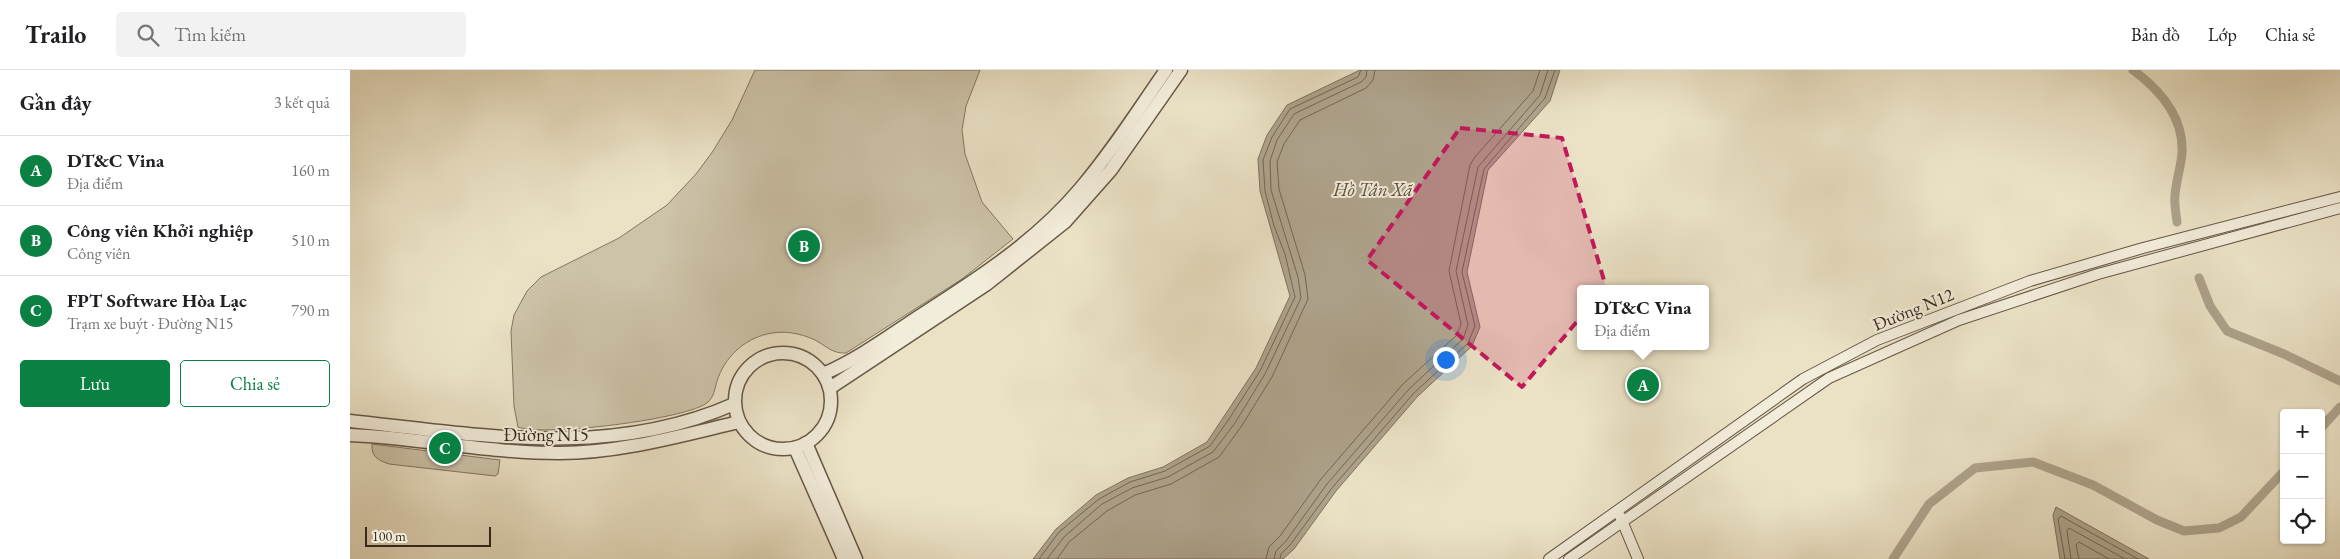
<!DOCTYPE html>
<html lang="vi">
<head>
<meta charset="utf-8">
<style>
	:root { --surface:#fff; --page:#f2f2f2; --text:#202124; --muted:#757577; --line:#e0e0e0; --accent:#0b8043 }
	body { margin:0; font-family:"EB Garamond",serif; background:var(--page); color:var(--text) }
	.controls { position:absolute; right:15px; bottom:15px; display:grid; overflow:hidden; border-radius:5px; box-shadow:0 1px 4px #0004 }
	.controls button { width:45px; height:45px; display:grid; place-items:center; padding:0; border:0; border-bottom:1px solid var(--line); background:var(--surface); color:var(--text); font:25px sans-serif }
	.scale { position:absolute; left:15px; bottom:12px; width:126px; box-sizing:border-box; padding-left:5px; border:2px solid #39291a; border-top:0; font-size:14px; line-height:18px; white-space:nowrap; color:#39291a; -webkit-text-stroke:4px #f2ecda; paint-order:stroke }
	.you { position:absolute; left:1095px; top:289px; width:18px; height:18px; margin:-12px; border:4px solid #fff; border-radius:50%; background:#1a73e8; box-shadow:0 0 0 8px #1a73e833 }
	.badge { display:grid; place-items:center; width:32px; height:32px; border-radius:50%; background:var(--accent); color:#fff; font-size:16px; font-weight:700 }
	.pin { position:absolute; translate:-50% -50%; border:2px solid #fff; box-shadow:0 1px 5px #0006 }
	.popup { position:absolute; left:1227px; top:215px; width:132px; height:65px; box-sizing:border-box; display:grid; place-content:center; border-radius:5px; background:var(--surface); filter:drop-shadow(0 1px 4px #0005); font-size:16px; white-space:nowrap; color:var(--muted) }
	.popup b { font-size:19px; color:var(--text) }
	.popup::after { content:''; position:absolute; left:50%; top:100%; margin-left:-10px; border:10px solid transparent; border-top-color:var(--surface) }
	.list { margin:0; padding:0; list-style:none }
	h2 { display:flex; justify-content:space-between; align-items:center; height:65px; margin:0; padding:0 20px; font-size:21px }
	h2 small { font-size:16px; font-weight:400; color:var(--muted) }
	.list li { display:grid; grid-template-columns:32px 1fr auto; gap:15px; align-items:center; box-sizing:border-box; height:70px; padding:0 20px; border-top:1px solid var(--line) }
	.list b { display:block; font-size:19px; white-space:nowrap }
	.list p { margin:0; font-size:16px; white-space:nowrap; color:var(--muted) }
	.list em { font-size:16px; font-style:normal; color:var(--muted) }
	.actions { display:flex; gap:10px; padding:15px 20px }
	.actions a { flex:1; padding:11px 0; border:1px solid var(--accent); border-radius:5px; text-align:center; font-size:18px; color:var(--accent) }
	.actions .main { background:var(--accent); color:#fff }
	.icon { flex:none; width:28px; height:28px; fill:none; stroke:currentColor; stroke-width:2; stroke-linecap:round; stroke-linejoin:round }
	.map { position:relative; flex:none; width:1990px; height:489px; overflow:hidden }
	header { display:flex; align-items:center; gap:30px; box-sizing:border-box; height:70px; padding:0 25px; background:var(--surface); border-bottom:1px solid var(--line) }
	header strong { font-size:24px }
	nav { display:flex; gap:28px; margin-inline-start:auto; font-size:18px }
	.search { width:350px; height:45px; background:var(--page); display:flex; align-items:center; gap:12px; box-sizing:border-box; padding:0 18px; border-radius:5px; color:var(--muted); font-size:19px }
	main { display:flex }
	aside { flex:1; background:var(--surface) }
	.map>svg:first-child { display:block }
	.green { fill:#cdc3a9; stroke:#837662 }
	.water { fill:#aea38c; stroke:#7f725e }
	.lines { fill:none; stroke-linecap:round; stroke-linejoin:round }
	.shore { stroke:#746653; stroke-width:1 }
	.canal { stroke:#aea38c; stroke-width:9 }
	.minor-casing { stroke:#665745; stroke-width:12 }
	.tertiary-casing { stroke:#665745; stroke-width:15 }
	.minor { stroke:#f2ecda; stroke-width:10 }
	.tertiary { stroke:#f2ecda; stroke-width:12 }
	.marked { fill:#c2185b; fill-opacity:0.2; stroke:#c2185b; stroke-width:4; stroke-dasharray:10 6; stroke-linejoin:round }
	.labels { text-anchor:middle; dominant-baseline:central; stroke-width:4; stroke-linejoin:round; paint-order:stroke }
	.street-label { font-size:18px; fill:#39291a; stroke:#f2ecda }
	.water-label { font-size:19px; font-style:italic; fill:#5c4e3c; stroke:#f2ecda }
</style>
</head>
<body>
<header>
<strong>Trailo</strong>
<div class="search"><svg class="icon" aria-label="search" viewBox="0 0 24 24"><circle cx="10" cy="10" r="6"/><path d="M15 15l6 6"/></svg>Tìm kiếm</div>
<nav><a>Bản đồ</a><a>Lớp</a><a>Chia sẻ</a></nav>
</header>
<main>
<aside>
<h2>Gần đây<small>3 kết quả</small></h2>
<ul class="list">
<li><span class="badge">A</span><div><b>DT&amp;C Vina</b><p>Địa điểm</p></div><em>160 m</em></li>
<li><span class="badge">B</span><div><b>Công viên Khởi nghiệp</b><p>Công viên</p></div><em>510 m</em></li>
<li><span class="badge">C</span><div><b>FPT Software Hòa Lạc</b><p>Trạm xe buýt · Đường N15</p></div><em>790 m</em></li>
</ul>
<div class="actions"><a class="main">Lưu</a><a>Chia sẻ</a></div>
</aside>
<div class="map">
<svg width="1990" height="489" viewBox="0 0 1990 489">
	<rect width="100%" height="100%" fill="#ebe2c6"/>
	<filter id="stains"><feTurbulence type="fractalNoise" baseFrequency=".004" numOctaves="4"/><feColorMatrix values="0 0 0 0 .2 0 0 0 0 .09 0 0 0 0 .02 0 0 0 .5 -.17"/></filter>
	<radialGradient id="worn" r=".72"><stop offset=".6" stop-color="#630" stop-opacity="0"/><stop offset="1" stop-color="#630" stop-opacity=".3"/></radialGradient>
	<!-- green -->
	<g class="green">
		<path d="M405,0h225l-14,36 -4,24 3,24 17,48 31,37 -51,40 -116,74c-13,1 -20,-7 -31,-13 -15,-7 -32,-10 -48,-6 -24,6 -42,23 -50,47 -2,7 -3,16 -9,21 -18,17 -165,35 -190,25l-4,-21 -3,-75 3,-16 13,-24 14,-14 78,-39 48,-33 29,-31 17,-23 19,-31z"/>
		<path d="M22,374l128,16 -2,14 -3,2 -106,-12c-11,-4 -18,-7 -17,-20z"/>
	</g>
	<!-- water -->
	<g class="water">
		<path d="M1010,0h200l-10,31 -62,69 -21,102 13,55 -8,19 -55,51 -81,94 -42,58 -11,10h-250l23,-30 40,-34 32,-17 35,-11 44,-25 49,-74 34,-72 -30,-105 -2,-32 9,-24 20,-30z"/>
		<path d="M1706,437l93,52h-89l-7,-44z"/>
	</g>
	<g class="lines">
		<!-- shore -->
		<g class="shore">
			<path d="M689,489l20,-27 40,-33 31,-17 35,-11 45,-25 19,-27 31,-48 35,-74 -10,-43 -11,-28 -9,-35 -2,-31 9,-23 18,-28 68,-32 3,-7"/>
			<path d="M697,489l17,-22 38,-33 30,-16 36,-11 45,-25 22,-29 30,-49 36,-76 -3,-21 -27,-87 -1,-29 7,-21 17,-26 67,-32 5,-5 1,-7"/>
			<path d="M707,489l12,-17 38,-31 28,-16 36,-11 48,-27 22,-30 31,-50 36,-78 -3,-24 -26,-86 -2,-27 7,-18 16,-24 66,-32 7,-8 2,-10"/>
			<path d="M916,489l3,-12 11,-11 41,-57 82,-95 54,-49 4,-11 -12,-53 21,-106 5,-8 58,-66 7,-21"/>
			<path d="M924,489l2,-8 10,-10 41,-57 82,-95 54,-50 5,-14 -12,-54 22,-104 62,-72 8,-25"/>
			<path d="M930,489l1,-5 9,-9 42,-57 81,-94 55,-51 7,-17 -13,-54 22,-103 61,-71 10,-28"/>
			<path d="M1715,489l-7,-40 3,-3 77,43"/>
			<path d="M1721,489l-4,-28 2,-3 56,31"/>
			<path d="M1729,489l-3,-14 3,-3 30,17"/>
		</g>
		<!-- canal -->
		<g class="canal">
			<path d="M1783,0c27,20 51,47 49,83 -1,14 -6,28 -7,42 -1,9 1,18 2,27"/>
			<path d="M1849,208l11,28 17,25 57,23 56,27"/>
			<path d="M1971,358l19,-21"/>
			<path d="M1543,489l36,-55 46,-36 58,-6 60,23 64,35 27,11 35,-3 22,-11 43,-46"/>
		</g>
		<defs>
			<g id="minor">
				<path d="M1270,446l18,43"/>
				<path d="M1199,489l254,-180 74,-39 153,-59 113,-33 197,-51"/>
				<path d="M1219,489l260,-181 130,-58 139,-46 242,-66"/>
			</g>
			<g id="tertiary">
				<circle cx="433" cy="331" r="48"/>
				<path d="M473,304c35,-15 66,-38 98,-59 56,-36 114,-73 158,-125 32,-37 59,-80 87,-120"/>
				<path d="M480,318l157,-104 78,-62 46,-52 70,-100"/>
				<path d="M0,351c130,14 260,38 384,-17"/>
				<path d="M0,365c70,3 139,18 209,18 61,0 120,-17 180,-31"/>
				<path d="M456,373l50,116"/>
				<path d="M445,378l49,111"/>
			</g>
		</defs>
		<!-- minor casing -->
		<use href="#minor" class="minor-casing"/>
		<!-- tertiary casing -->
		<use href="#tertiary" class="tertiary-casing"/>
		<!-- minor -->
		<use href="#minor" class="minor"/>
		<!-- tertiary -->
		<use href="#tertiary" class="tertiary"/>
	</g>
	<!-- marked area -->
	<path class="marked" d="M1110,58l102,10 44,149 -84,100 -155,-127z"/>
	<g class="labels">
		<!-- street labels -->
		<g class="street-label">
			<text transform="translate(1563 239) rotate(-22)">Đường N12</text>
			<text x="196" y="364">Đường N15</text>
		</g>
		<!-- water labels -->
		<g class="water-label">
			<text x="1023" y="119">Hồ Tân Xã</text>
		</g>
	</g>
	<rect width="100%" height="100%" filter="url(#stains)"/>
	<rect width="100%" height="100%" fill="url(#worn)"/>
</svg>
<div class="controls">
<button>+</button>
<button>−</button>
<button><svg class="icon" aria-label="locate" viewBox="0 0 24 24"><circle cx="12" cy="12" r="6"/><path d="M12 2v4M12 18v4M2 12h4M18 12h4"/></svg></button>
</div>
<div class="scale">100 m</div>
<div class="you"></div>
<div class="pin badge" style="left:1293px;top:315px">A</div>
<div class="popup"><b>DT&amp;C Vina</b>Địa điểm</div>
<div class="pin badge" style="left:454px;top:176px">B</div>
<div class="pin badge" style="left:95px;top:378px">C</div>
</div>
</main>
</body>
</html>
